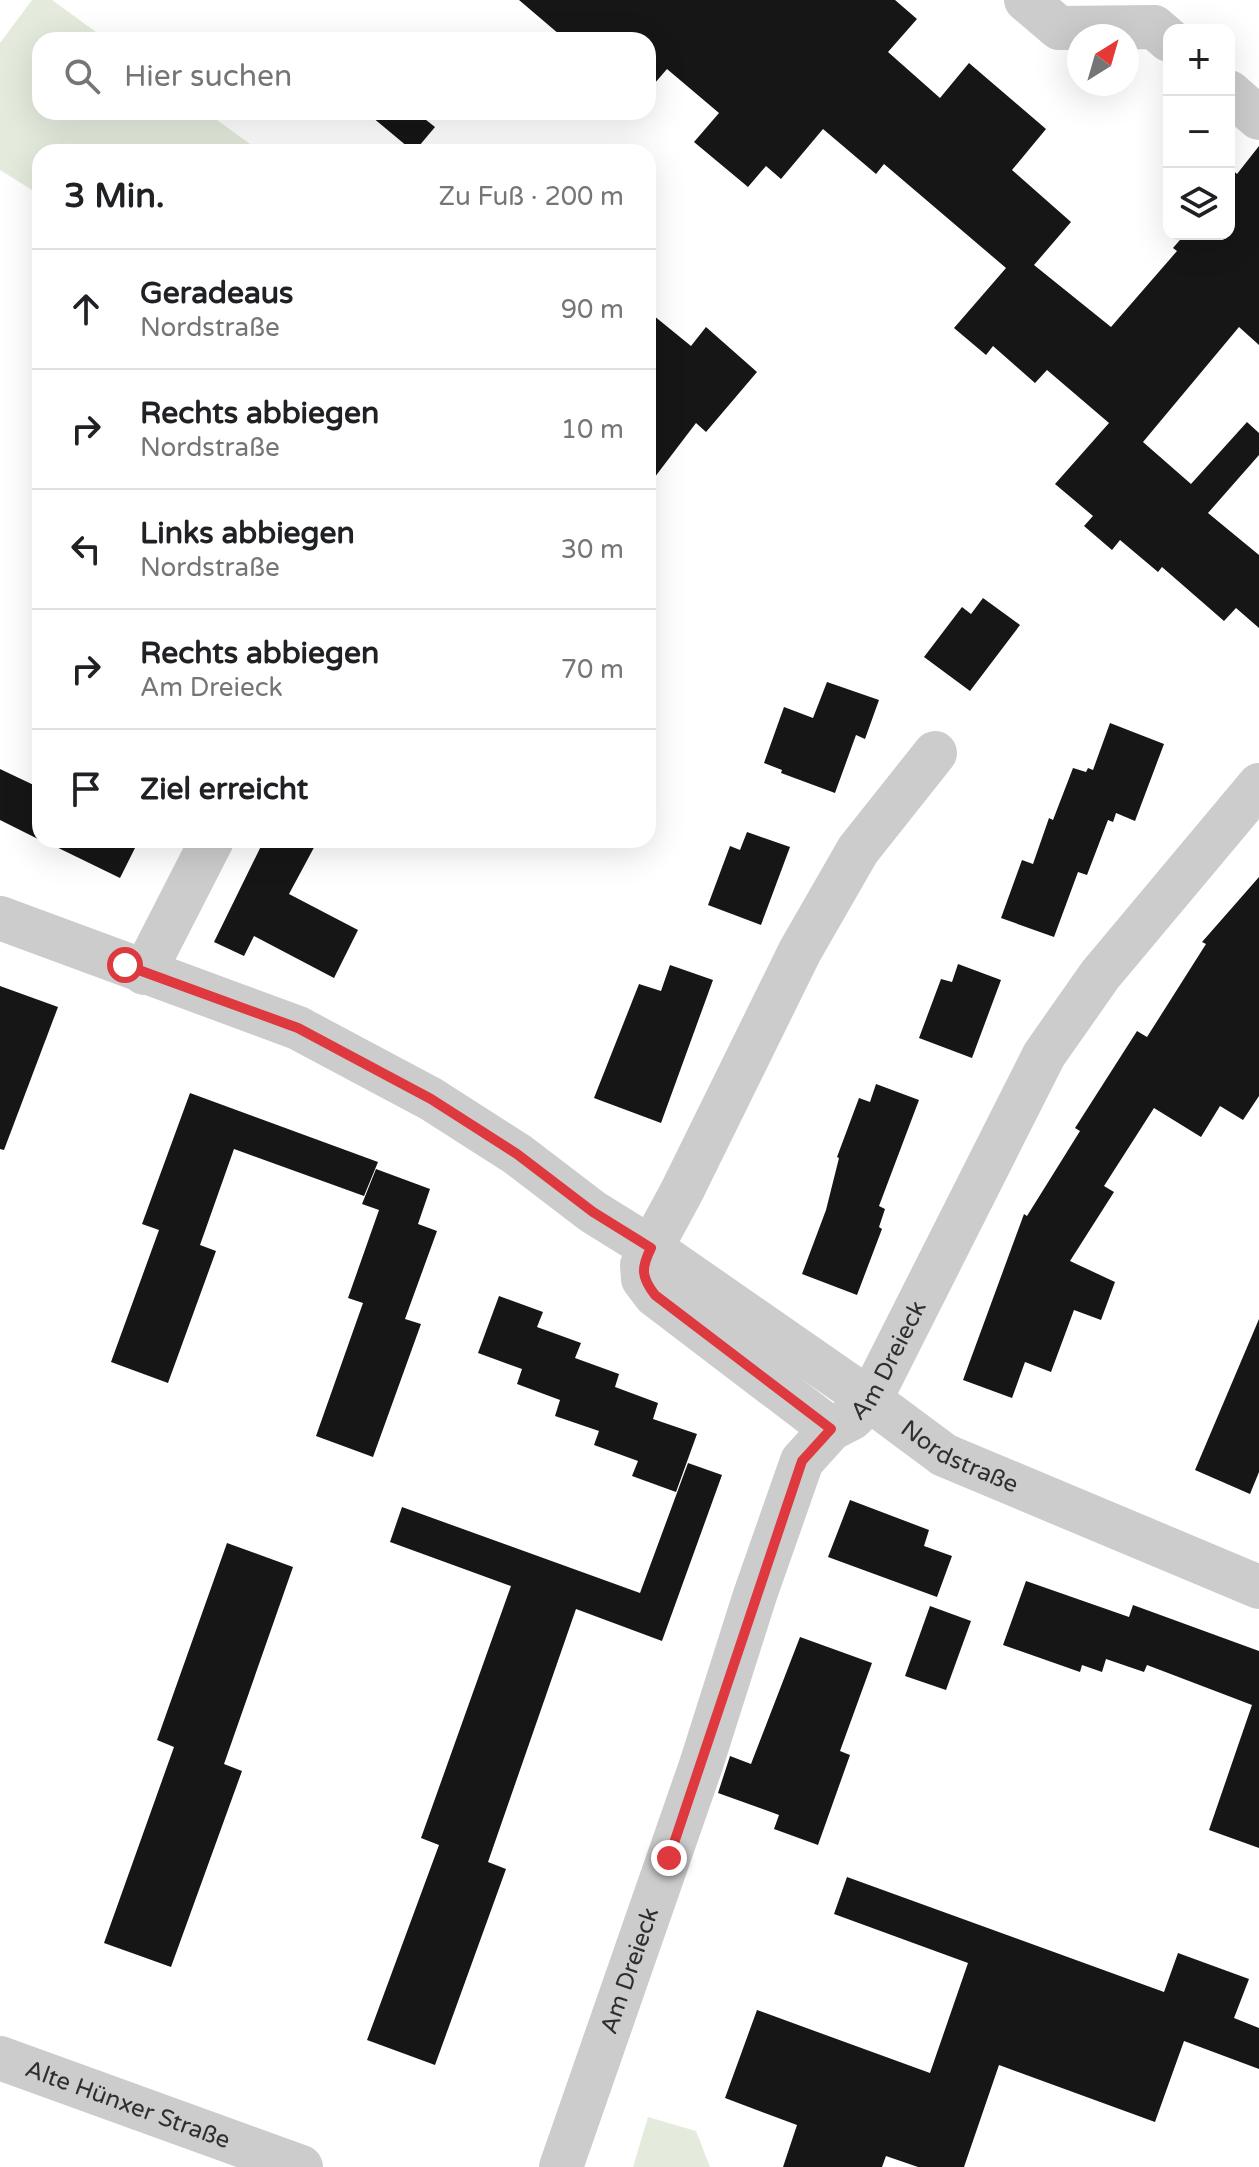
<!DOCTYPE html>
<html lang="de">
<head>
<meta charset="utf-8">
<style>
	:root { --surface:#fff; --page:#f6f6f6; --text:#202124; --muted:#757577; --line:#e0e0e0 }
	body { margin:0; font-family:"Varela Round",sans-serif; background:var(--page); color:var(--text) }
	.controls { position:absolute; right:24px; top:24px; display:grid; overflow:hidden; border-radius:16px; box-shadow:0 8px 32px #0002 }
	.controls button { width:72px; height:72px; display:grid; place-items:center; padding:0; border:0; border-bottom:2px solid var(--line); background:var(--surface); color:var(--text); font:40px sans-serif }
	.compass { position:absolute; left:1067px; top:24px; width:72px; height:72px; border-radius:50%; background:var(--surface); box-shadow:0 8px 32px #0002; rotate:37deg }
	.stop { position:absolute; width:24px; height:24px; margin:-18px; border:6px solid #de393e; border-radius:50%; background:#fff }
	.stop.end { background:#de393e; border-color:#fff; box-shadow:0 2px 8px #0008 }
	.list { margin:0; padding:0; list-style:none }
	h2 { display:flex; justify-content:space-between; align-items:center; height:104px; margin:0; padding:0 32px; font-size:34px }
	h2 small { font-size:26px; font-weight:400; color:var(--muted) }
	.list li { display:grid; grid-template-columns:52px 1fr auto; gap:24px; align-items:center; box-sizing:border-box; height:120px; padding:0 32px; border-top:2px solid var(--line) }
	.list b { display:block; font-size:30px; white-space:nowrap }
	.list p { margin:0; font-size:26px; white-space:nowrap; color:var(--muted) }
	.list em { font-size:26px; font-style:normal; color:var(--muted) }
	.icon { flex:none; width:44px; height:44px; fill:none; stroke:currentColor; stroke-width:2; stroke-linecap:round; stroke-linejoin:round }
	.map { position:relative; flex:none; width:1259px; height:2167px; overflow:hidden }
	.search { position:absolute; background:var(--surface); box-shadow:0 8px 32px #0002; left:32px; top:32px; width:624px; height:88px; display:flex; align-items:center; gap:20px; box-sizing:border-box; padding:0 28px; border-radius:24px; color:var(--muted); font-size:30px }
	.panel { position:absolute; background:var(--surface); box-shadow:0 8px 32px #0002; left:32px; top:144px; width:624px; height:704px; border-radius:24px }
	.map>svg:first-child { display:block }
	.green { fill:#e4ebdd }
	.building { fill:#161616 }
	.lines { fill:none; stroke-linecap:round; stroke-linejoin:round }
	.minor { stroke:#ccc; stroke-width:44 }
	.route { stroke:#de393e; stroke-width:10 }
	.labels { text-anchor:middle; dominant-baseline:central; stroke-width:8; stroke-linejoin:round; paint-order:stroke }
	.street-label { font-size:24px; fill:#2f2f2f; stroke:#fff }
</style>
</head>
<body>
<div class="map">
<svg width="1259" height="2167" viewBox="0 0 1259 2167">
	<rect width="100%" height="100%" fill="#fff"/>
	<!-- green -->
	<g class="green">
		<path d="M32,0h20l55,40h-67v72h166l55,40h-221v43l-40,-25v-127z"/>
		<path d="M648,2117l48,14 14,36h-77z"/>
	</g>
	<!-- building -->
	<g class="building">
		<path d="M519,0h376l22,19 -29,33 52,46 29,-35 77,66 -34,41 59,52 -37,43 77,62 66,-76 -4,-3 12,-14h44v-67l8,7 22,-28v199l-20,-18 -96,115 48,42 56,-62 12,11v22l-51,58 51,42v73l-23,-20 -12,13 -62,-54 -4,5 -38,-32 -8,10 -28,-24 9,-10 -38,-32 54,-61 -62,-53 -12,13 -42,-37 -7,9 -32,-27 52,-60 -122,-104 -8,10 -53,-45 -42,50 -15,-13 -18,21 -54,-45 25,-29 -52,-44 -19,22v-51h-82z"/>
		<path d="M366,112h50l19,15 -21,25z"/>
		<path d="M648,311l43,35 15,-19 51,45 -51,60 -10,-9 -48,63z"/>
		<path d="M983,598l37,27 -50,66 -46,-34 38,-50 9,7z"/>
		<path d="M827,682l52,18 -14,39 -9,-4 -21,58 -54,-20 1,-3 -18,-7 20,-56 29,11z"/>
		<path d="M1110,723l54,21 -29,77 -19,-8 -3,9 -5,-2 -21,55 -9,-3 -24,65 -53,-19 21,-58 11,4 16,-46 4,2 20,-52 13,4 2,-4 5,2z"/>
		<path d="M0,769l40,19v52l-40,-20z"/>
		<path d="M747,832l43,15 -29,78 -53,-20 22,-59 10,4z"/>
		<path d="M42,840h97l-19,38z"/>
		<path d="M264,840h54l-29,54 69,36 -24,48 -80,-42 -10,20 -30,-14z"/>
		<path d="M1259,877v219l-16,24 -23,-14 -19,31 -47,-29 -50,78 10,6 -44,69 45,21 -14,38 -27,-10 -23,62 -26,-10 -13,36 -49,-18 61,-166 3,2 53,-85 -5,-3 62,-97 10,6 59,-93 -4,-2z"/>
		<path d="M958,964l43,16 -29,78 -53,-20 22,-59 11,3z"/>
		<path d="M670,965l43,15 -52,143 -67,-25 45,-114 22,7z"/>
		<path d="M0,986l58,21 -54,143 -4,-1z"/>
		<path d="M876,1084l43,16 -40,106 6,3 -6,18 3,2 -25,66 -55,-21 24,-64 13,-52 -2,-1 22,-59 11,4z"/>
		<path d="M190,1093l188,69 -14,34 -130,-47 -34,96 16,6 -48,132 -57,-21 48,-132 -17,-6z"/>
		<path d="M376,1169l54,20 -12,35 19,7 -32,88 16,5 -48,133 -57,-21 47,-133 -15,-5 31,-88 -17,-6z"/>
		<path d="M499,1296l44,16 -6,15 44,16 -6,15 44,16 -4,13 43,16 -5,16 44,15 -21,58 -44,-16 6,-15 -44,-16 5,-14 -44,-15 5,-16 -43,-16 5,-15 -44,-16z"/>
		<path d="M1259,1319v153l-9,22 -55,-24z"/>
		<path d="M688,1463l34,12 -60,166 -86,-32 -88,253 18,7 -71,196 -68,-25 72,-195 -18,-7 90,-252 -121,-44 12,-35 238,86z"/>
		<path d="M850,1500l79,30 -5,16 28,10 -15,41 -109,-40z"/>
		<path d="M227,1543l66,24 -69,197 18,7 -71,196 -67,-24 70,-196 -17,-7z"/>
		<path d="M1026,1581l103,36 4,-12 126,46v197l-50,-18 43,-125 -105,-40 -3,7 -38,-13 -4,13 -20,-7 -2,7 -77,-27z"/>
		<path d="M930,1606l41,15 -25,69 -41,-14z"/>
		<path d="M800,1637l72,26 -32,88 10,4 -32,90 -44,-16 5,-14 -61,-22 12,-37 21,8z"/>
		<path d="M847,1877l317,115 14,-39 71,26 -15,39 25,10v41l-75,-28 -29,81 -156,-57 -35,102h-46l-32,-11 -4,11h-99l14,-42 -72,-27 32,-88 173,63 38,-110 -134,-49z"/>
	</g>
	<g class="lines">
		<!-- minor -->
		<g class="minor">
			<path d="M1026,0l33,28 95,-1 15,13"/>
			<path d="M1229,92l30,26"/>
			<path id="s1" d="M0,918l298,110 133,71 86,55 76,58 58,36 219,152 74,55 315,132"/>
			<path d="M144,973l68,-133"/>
			<path d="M831,1429l-176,-134 -12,-16 -1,-14 40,-74 118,-240 58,-101 77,-97"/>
			<path id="s2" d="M0,2058l301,109"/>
			<path id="s3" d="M561,2167l140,-402 54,-170 47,-134 29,-32 21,-11 18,-18 174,-345 56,-80 159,-190"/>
		</g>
	</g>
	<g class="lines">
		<!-- route -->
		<path class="route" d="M125,965l173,63 133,71 86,55 76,58 58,36c-10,20 -10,29 4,47l176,134 -29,32 -133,397"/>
	</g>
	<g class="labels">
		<!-- street labels -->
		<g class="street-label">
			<text stroke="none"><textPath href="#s3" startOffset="882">Am Dreieck</textPath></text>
			<text stroke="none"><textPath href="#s1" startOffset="1108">Nordstraße</textPath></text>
			<text stroke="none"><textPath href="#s3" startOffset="208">Am Dreieck</textPath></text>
			<text stroke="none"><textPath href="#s2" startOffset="136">Alte Hünxer Straße</textPath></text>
		</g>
	</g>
</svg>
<div class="controls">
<button>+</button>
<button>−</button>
<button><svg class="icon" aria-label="layers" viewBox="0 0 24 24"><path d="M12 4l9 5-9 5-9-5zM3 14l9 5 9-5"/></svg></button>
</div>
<svg class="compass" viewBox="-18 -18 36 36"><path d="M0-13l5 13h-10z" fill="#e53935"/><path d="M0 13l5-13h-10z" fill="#757577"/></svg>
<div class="stop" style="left:125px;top:965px"></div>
<div class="stop end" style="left:669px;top:1858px"></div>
<div class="search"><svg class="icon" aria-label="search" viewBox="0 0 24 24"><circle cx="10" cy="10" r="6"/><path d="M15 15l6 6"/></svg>Hier suchen</div>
<section class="panel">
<h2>3 Min.<small>Zu Fuß · 200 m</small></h2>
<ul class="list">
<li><svg class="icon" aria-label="ahead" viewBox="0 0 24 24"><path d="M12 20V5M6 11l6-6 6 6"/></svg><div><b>Geradeaus</b><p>Nordstraße</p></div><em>90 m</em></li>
<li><svg class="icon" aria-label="right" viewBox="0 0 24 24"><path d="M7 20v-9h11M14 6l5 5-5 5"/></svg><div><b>Rechts abbiegen</b><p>Nordstraße</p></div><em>10 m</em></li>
<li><svg class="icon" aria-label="left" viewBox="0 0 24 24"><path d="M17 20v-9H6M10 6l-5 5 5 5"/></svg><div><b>Links abbiegen</b><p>Nordstraße</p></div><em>30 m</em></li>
<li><svg class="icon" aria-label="right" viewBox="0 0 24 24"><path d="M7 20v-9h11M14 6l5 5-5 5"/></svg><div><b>Rechts abbiegen</b><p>Am Dreieck</p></div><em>70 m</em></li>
<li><svg class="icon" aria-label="arrive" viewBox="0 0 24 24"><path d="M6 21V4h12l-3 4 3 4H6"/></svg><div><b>Ziel erreicht</b></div></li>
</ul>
</section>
</div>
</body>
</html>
